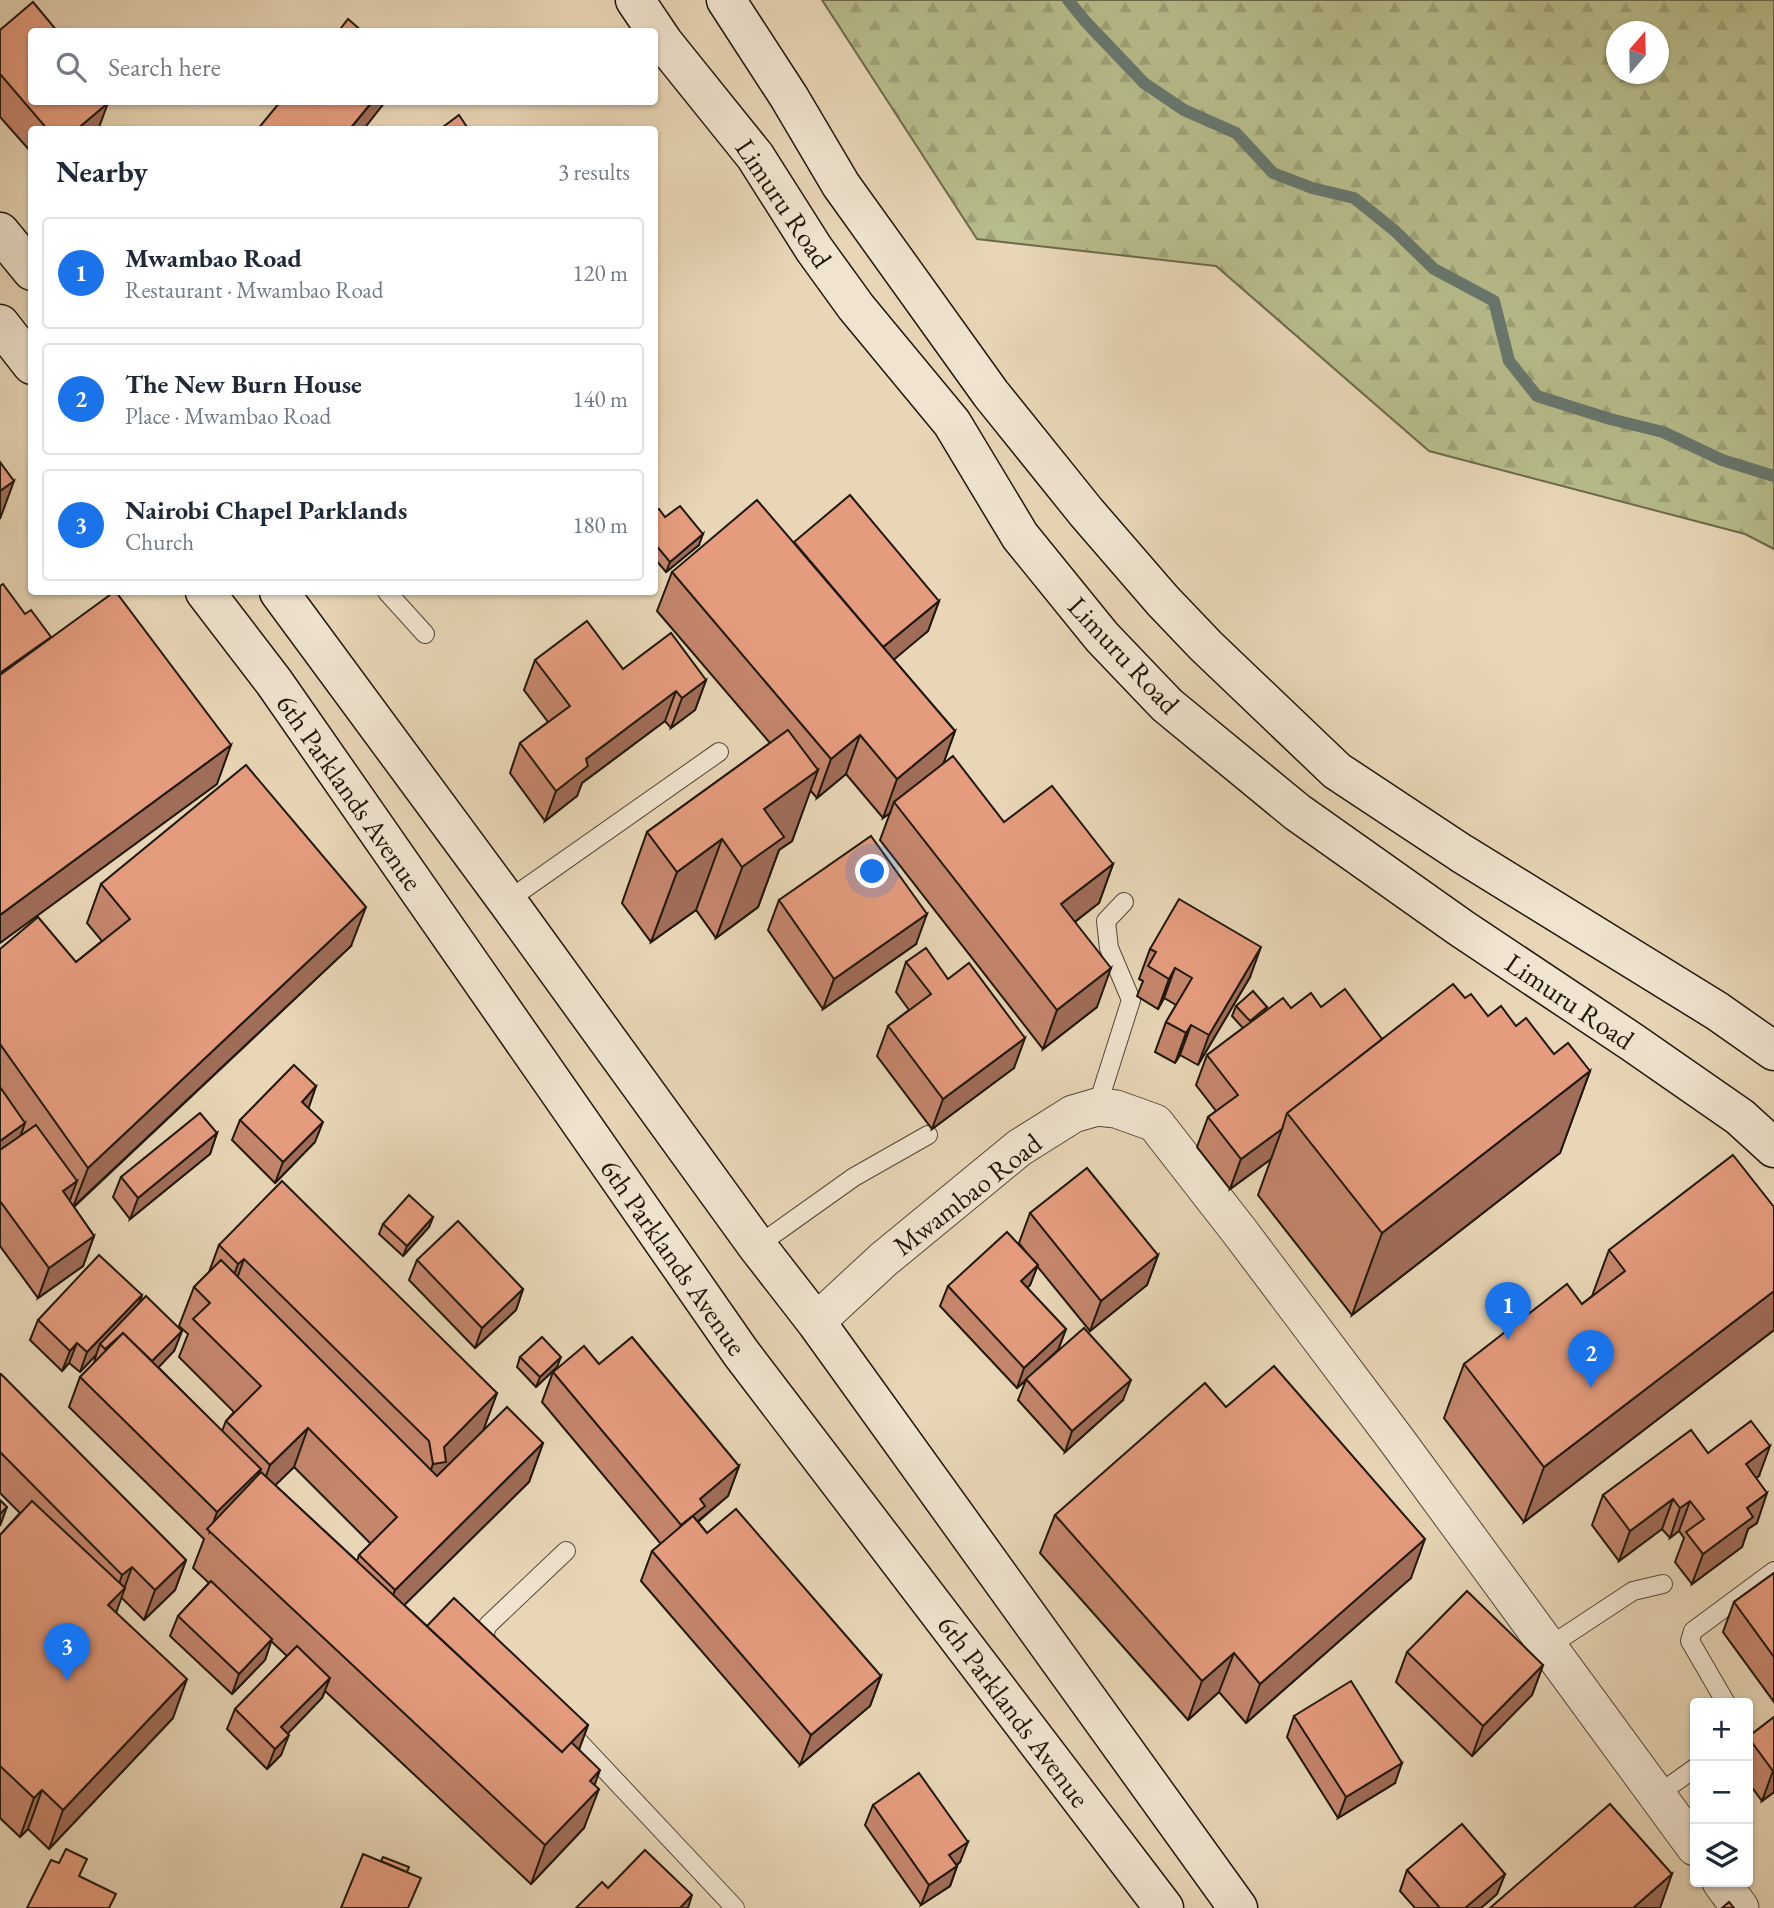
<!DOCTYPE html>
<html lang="en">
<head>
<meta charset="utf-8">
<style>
	:root { --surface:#fff; --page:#f2f2f3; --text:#1f2937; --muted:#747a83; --line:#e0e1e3; --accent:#1a73e8 }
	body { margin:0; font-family:"EB Garamond",serif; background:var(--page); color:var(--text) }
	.controls { position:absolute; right:21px; bottom:21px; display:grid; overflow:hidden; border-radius:7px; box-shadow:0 2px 5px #0004 }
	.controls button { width:63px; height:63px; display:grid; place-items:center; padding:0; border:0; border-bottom:2px solid var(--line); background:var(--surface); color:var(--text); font:35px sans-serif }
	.compass { position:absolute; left:1606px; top:21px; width:63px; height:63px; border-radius:50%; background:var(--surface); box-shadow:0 2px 5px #0004; rotate:20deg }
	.you { position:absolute; left:873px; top:872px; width:24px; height:24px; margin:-18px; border:5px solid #fff; border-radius:50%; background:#1a73e8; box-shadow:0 0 0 10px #1a73e833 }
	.badge { display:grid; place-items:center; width:46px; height:46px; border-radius:50%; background:var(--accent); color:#fff; font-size:23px; font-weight:700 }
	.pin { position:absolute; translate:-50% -58px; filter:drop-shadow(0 2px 4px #0008) }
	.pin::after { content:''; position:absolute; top:37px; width:24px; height:21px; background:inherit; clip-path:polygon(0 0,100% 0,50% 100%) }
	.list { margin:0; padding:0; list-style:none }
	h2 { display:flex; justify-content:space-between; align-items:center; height:91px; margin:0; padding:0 28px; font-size:30px }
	h2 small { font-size:23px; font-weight:400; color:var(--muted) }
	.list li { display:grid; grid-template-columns:46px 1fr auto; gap:21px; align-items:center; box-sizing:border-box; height:112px; margin:0 14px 14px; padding:0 14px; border:2px solid var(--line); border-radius:7px }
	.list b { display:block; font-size:26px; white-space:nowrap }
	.list p { margin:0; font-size:23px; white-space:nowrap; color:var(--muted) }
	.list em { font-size:23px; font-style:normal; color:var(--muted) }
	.icon { flex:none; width:38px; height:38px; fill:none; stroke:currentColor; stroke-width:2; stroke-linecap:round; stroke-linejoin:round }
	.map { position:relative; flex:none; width:1774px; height:1908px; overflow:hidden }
	.search { position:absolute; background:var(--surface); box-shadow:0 2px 5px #0004; left:28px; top:28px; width:630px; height:77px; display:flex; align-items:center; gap:18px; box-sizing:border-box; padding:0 24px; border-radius:7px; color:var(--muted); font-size:26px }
	.panel { position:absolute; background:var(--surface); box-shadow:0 2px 5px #0004; left:28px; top:126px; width:630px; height:469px; border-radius:7px }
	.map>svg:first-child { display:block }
	.forest { fill:url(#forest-firs); stroke:#6c6a4c; stroke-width:2; fill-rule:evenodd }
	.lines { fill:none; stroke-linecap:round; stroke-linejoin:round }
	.stream { stroke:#68786f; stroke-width:12 }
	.lane-casing { stroke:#524736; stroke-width:20 }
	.street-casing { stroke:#524736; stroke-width:39 }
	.secondary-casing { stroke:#20170b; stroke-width:41 }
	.lane { stroke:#f0e4d0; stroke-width:18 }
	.street { stroke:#f0e4d0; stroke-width:37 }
	.secondary { stroke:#f0e4d0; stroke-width:38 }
	.wall { fill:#c5866c; stroke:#20170b; stroke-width:2; fill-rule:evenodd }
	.shaded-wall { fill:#a06d58; stroke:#20170b; stroke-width:2 }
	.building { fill:#e59c7e; stroke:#20170b; stroke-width:2 }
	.labels { text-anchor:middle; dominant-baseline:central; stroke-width:7; stroke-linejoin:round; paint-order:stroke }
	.street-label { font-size:28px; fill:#20170b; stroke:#f0e4d0 }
</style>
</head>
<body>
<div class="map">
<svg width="1774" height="1908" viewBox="0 0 1774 1908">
	<defs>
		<pattern id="forest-firs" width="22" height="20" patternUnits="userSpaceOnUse" patternTransform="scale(1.75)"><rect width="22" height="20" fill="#b8bd8c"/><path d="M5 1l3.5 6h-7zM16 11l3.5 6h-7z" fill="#9ea277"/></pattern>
	</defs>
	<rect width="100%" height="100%" fill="#e8d6b6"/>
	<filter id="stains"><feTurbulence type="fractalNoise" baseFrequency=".00286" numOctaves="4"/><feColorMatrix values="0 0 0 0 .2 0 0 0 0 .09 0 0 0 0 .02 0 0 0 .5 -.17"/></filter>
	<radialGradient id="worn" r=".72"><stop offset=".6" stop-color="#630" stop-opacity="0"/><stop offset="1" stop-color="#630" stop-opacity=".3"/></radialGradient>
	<!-- forest -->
	<path class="forest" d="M822,0h952v549l-29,-15 -316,-83 -213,-185 -239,-27zM1616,32h42v42h-42z"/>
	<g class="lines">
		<!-- stream -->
		<path class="stream" d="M1068,0l17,21 59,62 40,27 52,23 37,40 39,15 42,10 40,32 40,39 60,32 15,60 28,35 73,23 53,13 59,28 52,16"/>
		<defs>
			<g id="lane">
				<path d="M387,592l38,42"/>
				<path d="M507,901l212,-149"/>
				<path d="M1097,1107l34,-107 -22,-52 -3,-27 18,-19"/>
				<path d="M757,1246l97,-69 74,-42"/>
				<path d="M1548,1647l85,-56 30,-7"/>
				<path d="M490,1648c-5,-9 -7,-14 -2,-23l78,-74"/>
				<path d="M1726,1703l-36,-62 3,-10 81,-60"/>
				<path d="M565,1727l170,181"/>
				<path d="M1657,1795l38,-27"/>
			</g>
			<g id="street">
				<path d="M816,1322l68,-63 135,-111 54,-34 24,-7 19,2 39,14 85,109 158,210 297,405"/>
				<path d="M1721,1882l19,26"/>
			</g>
			<g id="secondary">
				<path d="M635,0l29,43 91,113 59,93 42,58 96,116 68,113 82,101 65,68 130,107 164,116 171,114 108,75 34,31"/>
				<path d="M726,0l63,97 52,88 150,209 95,118 77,89 43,45 131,125 124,82 256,158 57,40"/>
				<path d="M0,232l32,39"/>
				<path d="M0,324l32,41"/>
				<path d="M205,592l69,90 467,671 423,555"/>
				<path d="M279,592l228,309 250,345 59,76 422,586"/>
			</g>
		</defs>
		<!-- lane casing -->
		<use href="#lane" class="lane-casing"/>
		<!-- street casing -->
		<use href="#street" class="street-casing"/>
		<!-- secondary casing -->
		<use href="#secondary" class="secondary-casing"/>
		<!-- lane -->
		<use href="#lane" class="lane"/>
		<!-- street -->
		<use href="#street" class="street"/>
		<!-- secondary -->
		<use href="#secondary" class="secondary"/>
	</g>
	<!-- wall -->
	<g class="wall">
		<path d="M0,30l98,100h-66v23l-32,-36z"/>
		<path d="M654,512l11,5 34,28 -33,27 -12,-14z"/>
		<path d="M794,543l145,58 -11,30 -35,28 62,72 -12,33 61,58 109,42 -14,39 -24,19 22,85 -54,42 -163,-209 10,-27 -7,5 -37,-44 -29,24 -7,-8 -18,51 -13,9 -21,57 -42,31 -20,-28 -45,32 -29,-39 25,-71 123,-89 -113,-132 15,-39z"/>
		<path d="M535,660l88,9 83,11 -11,30 -24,18 -6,-7 -83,62 -5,13 -32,25 -35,-48 10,-30 28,-21 -24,-32z"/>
		<path d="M101,884l250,62 -277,261 20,29 -11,30 -45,32 -38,-52v-297l76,13 26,-21 -15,-18z"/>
		<path d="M779,900l137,44 -93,65 -55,-79z"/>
		<path d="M1150,949l100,28 -52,88 -18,-10 -5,8 -20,-11 11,-30 10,-17 -12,-7 -6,11 -21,-13 6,-15 -4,-2z"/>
		<path d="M906,962l108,106 -82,61 -55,-73 11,-30 21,-16 -13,-18z"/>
		<path d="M1465,998l23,18 28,10 38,28 36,17 -30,82 -208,162 -94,-120 13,-36 -41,30 -33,-42 11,-30 8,-6 -20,-26 11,-30 36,-27 -11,-12 4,-10 31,1 -2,4 26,-3 30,-1 61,32z"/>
		<path d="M316,1086l-8,22 7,34 -40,41 -43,-43 8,-20z"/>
		<path d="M217,1133l-7,21 -80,65 -17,-22 8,-20z"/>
		<path d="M1774,1207v123l-250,192 -80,-104 20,-54 118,-60 10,-8 17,-46z"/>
		<path d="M1030,1213l128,42 -11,30 -57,46 -53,-65 -7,19 -3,3 39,41 -8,21 65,50 -58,52 -47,-52 8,-20 -9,8 -77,-82 8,-20 82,-29 -11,-14z"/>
		<path d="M433,1217l-4,10 -26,29 -24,-22 4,-10z"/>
		<path d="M219,1245l278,148 -14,37 60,13 -14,39 -125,123 23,21 161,99 -9,24 16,36 -11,43 -53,56 -206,-193 -3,7 -35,36 -6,21 -14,14 -40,-40 8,-20 52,-53 -16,-15 -6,19 -33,34 -62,-58 8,-20 31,-33 -16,-15 11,-29 -135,-132 11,-30 14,-14 2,-8 -16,17 -11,-9 -7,8 -32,-31 8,-20 104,-25 -3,9 43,27 -8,20 -16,16 64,64 4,-10 8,-9 -55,-55 9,-23 -9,-8 15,-39 15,-15zM294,1467l77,77 -12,11 -2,6 -82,-76z"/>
		<path d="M417,1260l106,29 -7,21 -41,38 -66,-68z"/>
		<path d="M520,1357l37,10 -21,20 -19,-20z"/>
		<path d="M599,1364l140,102 -11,30 -29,25v2l8,10 174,143 -11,30 -70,59 -159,-184 11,-30 9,-7 -119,-142 11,-30z"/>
		<path d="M0,1374l186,186 -11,30 -31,30 -23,-23 -5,15 57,106 -124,131 -21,-20 -8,8 -20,-19v-283l20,-22 -20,-20z"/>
		<path d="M1226,1407l185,171 -165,145 -27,-31 -31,28 -148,-167 15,-38z"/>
		<path d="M1708,1453l51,23 -3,2 1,45 -9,6 -6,18 -50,37 -17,-22 9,-24 -5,-7 -9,7 -8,-9 -43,32 -27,-36 11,-30z"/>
		<path d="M1774,1573v129l-51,-70 11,-30z"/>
		<path d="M1407,1652l136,13 -11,30 -60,61 -76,-74z"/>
		<path d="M1294,1716l101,67 -57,35 -51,-81z"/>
		<path d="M1774,1717v75l-12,9 -14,-19v-45z"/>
		<path d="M873,1805l87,57 -3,3v1l-7,20 -29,19 -56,-80z"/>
		<path d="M1407,1870l98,4 -8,20 -16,14h-66l-15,-17z"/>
	</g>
	<!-- shaded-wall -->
	<g class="shaded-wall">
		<path d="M372,102h13l-22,28h-14z"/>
		<path d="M108,103l-10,27h-22z"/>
		<path d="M14,481l-14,38v-28z"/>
		<path d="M703,534l-4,11 -33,27 4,-10z"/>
		<path d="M939,601l-11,30 -56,47 10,-30z"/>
		<path d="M51,637l-51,58v-22z"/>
		<path d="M706,680l-11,30 -24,18 11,-30z"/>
		<path d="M676,691l-11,30 -83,62 -5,13 -32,25 11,-30 30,-32z"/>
		<path d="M955,731l-14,39 -47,32 -4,11 -7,5 14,-39z"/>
		<path d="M860,735l-14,39 -29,24 14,-39z"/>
		<path d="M231,745l-14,39 -217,159v-28z"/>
		<path d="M818,770l-26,71 -13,9 -21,57 -42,31 48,-129z"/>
		<path d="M722,839l-26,71 -45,32 26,-70z"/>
		<path d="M1113,864l-14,39 -52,40 14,-39z"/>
		<path d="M366,907l-15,39 -278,261 15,-39z"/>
		<path d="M927,914l-11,30 -93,65 11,-30z"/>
		<path d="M1261,947l-11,30 -52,88 11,-30z"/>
		<path d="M1111,968l-14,39 -54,42 14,-39z"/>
		<path d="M1175,968l-11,30 -6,11 11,-30z"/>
		<path d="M1191,1025l-11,30 -5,8 11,-30z"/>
		<path d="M1025,1038l-11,30 -82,61 11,-30z"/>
		<path d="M1590,1071l-30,82 -208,162 30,-82z"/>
		<path d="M316,1086l-7,21 -15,15 8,-20z"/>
		<path d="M323,1122l-8,20 -40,41 8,-21z"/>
		<path d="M25,1123l-7,20 -18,13v-15z"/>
		<path d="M1282,1129l-11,30 -41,30 11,-30z"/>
		<path d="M217,1133l-7,21 -80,65 8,-21z"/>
		<path d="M77,1181l-11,30 -3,-20z"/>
		<path d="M433,1217l-4,10 -26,29 4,-10z"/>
		<path d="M94,1236l-11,30 -45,32 11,-30z"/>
		<path d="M1158,1255l-11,30 -57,46 11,-30z"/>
		<path d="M244,1259l-14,39 -6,5 14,-39z"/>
		<path d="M1038,1265l-8,20 -17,16 8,-20z"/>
		<path d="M523,1289l-7,21 -41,38 7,-20z"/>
		<path d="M1774,1291v39l-250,192 20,-55z"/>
		<path d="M142,1295l-7,21 -35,28 -4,11 -16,17 7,-20z"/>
		<path d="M1066,1329l-8,21 -41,38 7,-20z"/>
		<path d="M182,1331l-8,20 -32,34 7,-21z"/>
		<path d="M77,1343l-8,20 -7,8 8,-20z"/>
		<path d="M561,1357l-4,10 -21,20 4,-10z"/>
		<path d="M1131,1380l-8,20 -58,52 7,-21z"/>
		<path d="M497,1393l-14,38 -64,72 14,-39 11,-17z"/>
		<path d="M308,1428l-14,39 -38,37 14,-39z"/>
		<path d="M543,1443l-14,39 -149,147 15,-39z"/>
		<path d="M1770,1446l-11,30 -24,18 11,-30z"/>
		<path d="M739,1466l-11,30 -29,24 -5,16 -24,19 11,-30 19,-26z"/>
		<path d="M261,1469l-11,30 -40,33 7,-20z"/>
		<path d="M1767,1493l-10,30 -9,6 -6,18 -50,37 11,-30 44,-46z"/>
		<path d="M1673,1499l-11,30 -43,32 11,-30z"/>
		<path d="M1690,1501l-11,30 -9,7 10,-30z"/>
		<path d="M7,1507l-7,19v-12z"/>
		<path d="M1425,1539l-14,39 -165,145 14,-39z"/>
		<path d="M186,1560l-11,30 -31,30 11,-30z"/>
		<path d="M132,1567l-8,22 1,-1 -14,39 -3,-22 6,-6 8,-24z"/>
		<path d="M272,1639l-7,21 -33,34 7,-20z"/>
		<path d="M1234,1653l-15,39 -31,28 14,-39z"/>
		<path d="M1543,1665l-11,30 -60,61 11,-30z"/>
		<path d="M881,1676l-11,30 -70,59 11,-30z"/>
		<path d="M330,1678l-8,20 -48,50 7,-21z"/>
		<path d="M187,1679l-14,39 -124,131 14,-39z"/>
		<path d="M588,1725l-11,30 -20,2z"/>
		<path d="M289,1735l-8,20 -14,14 8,-20z"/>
		<path d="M1402,1763l-7,20 -57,35 8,-21z"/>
		<path d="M600,1770l-10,28 9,-9 -15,39 -53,56 14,-39 45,-64z"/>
		<path d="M1773,1771h1v21l-12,9z"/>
		<path d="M42,1790l-14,39 -8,8 14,-39z"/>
		<path d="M968,1842l-8,20 -18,13 7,-20z"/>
		<path d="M957,1866l-7,20 -29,19 8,-20z"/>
		<path d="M1505,1874l-8,20 -16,14h-16z"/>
		<path d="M1672,1874l-12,34h-27z"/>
		<path d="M692,1895l-4,13h-8z"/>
	</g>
	<!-- building -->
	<g class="building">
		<path d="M33,2l25,30h-26v70h75l1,1 -32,27h-28l-48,-56v-44z"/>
		<path d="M348,19l15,13h-25z"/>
		<path d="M280,102h92l-23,28h-92z"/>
		<path d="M459,115l10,15h-30z"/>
		<path d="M0,462l14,19 -14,10z"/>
		<path d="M850,495l89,106 -56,46 -89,-105z"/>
		<path d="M757,500l198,231 -58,48 -37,-44 -29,24 -159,-187z"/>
		<path d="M680,506l23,28 -33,28 -16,-19v-31l5,-3 6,8z"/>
		<path d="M3,584l22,30 6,-4 20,27 -51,36v-87z"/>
		<path d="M114,592h2l115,153 -231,170v-240z"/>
		<path d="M587,621l36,48 48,-36 35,47 -24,18 -6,-7 -90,68 2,7 -32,25 -36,-48 50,-37 -35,-46z"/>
		<path d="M788,730l30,40 -54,39 20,28 -42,30 -20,-28 -45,33 -30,-40z"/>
		<path d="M953,756l51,66 48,-36 61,78 -52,40 50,64 -54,42 -163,-208z"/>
		<path d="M246,765l120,142 -278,261 -88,-124v-95l38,-32 38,45 54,-43 -29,-35z"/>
		<path d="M871,836l56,78 -93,65 -55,-79z"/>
		<path d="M1179,899l82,48 -52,88 -18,-10 -5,8 -20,-11 26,-44 -17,-10 -6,11 -21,-13 8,-14 -6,-3z"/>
		<path d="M926,948l22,31 21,-16 56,75 -82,61 -55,-73 43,-32 -25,-32z"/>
		<path d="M1453,984l12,14 6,-4 17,22 13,-10 15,20 10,-8 28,36 14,-11 22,28 -208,162 -95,-120z"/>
		<path d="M1345,989l37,50 -95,74 -5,16 -41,30 -33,-42 30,-22 -31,-40 76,-57 8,10 20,-15 10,14z"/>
		<path d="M1253,991l14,16 -17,14 -14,-15z"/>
		<path d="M294,1065l22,21 -14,16 21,20 -40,40 -43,-42z"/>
		<path d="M0,1087l25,36 -25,18z"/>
		<path d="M200,1113l17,20 -79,65 -17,-21z"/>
		<path d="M36,1125l41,56 -14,10 31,45 -45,32 -49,-67v-51z"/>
		<path d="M1733,1155l41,52v84l-230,176 -80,-103 103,-80 15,20 43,-33 -16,-21z"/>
		<path d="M1087,1168l71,87 -57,46 -71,-88z"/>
		<path d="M282,1181l215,212 -53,54 2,15 -13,2 -4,-23 -185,-182 -6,5 -19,-19z"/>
		<path d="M409,1195l24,22 -26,29 -24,-22z"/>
		<path d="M458,1221l65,68 -41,39 -65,-68z"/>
		<path d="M1007,1232l31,33 -17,16 45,48 -42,39 -76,-82z"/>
		<path d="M99,1255l43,40 -55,57 -10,-9 -7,8 -32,-31z"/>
		<path d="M221,1260l216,216 70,-69 36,36 -148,147 -36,-35 38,-38 -89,-89 -38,37 -44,-44 35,-35 -68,-67 17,-16 -16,-16z"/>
		<path d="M146,1296l36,35 -30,30 -29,-28 -18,16 -5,-5z"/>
		<path d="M1084,1328l47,52 -59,51 -46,-52z"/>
		<path d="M123,1333l138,136 -44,43 -137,-135z"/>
		<path d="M542,1337l19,20 -21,20 -20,-20z"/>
		<path d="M632,1337l107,129 -39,33 5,7 -24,19 -128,-153 31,-26 15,18z"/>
		<path d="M1274,1366l151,173 -165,145 -26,-31 -32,28 -147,-166 150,-132 21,24z"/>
		<path d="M0,1374h1l185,186 -31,30 -23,-23 -10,8 -122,-123z"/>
		<path d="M1751,1421l19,25 -24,18 21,29 -20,15 6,9 -50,37 -17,-22 18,-13 -14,-18 -10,7 -7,-9 -43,32 -27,-36 88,-65 17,23z"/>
		<path d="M261,1472l301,280 9,-10 29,28 -10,11 9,8 -54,56 -338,-316z"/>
		<path d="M0,1500l7,7 -7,7z"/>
		<path d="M32,1501l93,87 -17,17 79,74 -124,131 -21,-20 -8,8 -34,-32v-231z"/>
		<path d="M736,1509l145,167 -70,59 -159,-184 41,-35 14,17z"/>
		<path d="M1774,1573v84l-40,-55z"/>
		<path d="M211,1581l61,58 -33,35 -61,-58z"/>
		<path d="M1467,1591l76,74 -60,61 -76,-74z"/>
		<path d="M454,1598l134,127 -26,27 -135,-126z"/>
		<path d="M297,1646l33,32 -49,49 8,8 -14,14 -40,-40z"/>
		<path d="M1351,1681l51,82 -56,34 -52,-81z"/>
		<path d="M1774,1717v54h-1l-25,-34z"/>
		<path d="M919,1773l49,69 -19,13 8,11 -28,19 -56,-80z"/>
		<path d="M1610,1804l62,70 -39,34h-143z"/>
		<path d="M1462,1824l43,50 -40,34h-25l-33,-38z"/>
		<path d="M66,1849l21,10 -8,17 37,18 -7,14h-82l24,-48 8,3z"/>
		<path d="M645,1850l47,45 -12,13h-104l26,-26 6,6z"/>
		<path d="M363,1854l58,24 -13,30h-67z"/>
		<path d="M383,1857l26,10 -2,5 -26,-11z"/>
		<path d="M1729,1902l5,6h-12z"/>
	</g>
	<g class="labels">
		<!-- street labels -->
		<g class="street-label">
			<text transform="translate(784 203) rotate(56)">Limuru Road</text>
			<text transform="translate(1124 655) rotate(47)">Limuru Road</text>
			<text transform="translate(350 792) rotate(55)">6th Parklands Avenue</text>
			<text transform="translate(1570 1001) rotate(34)">Limuru Road</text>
			<text transform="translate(967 1194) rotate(-38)">Mwambao Road</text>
			<text transform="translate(674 1257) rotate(55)">6th Parklands Avenue</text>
			<text transform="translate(1014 1711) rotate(53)">6th Parklands Avenue</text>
		</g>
	</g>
	<rect width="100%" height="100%" filter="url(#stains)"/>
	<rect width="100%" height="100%" fill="url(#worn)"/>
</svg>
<div class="controls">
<button>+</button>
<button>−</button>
<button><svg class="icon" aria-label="layers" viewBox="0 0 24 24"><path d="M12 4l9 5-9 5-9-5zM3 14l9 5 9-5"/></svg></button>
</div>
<svg class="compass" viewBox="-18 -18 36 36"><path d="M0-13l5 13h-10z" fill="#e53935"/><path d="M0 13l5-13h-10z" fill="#747a83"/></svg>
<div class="you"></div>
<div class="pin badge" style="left:1508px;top:1340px">1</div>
<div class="pin badge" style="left:1591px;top:1388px">2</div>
<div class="pin badge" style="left:67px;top:1681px">3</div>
<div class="search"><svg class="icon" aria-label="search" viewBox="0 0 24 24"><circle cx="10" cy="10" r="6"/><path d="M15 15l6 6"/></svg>Search here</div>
<section class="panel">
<h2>Nearby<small>3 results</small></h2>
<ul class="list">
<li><span class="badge">1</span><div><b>Mwambao Road</b><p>Restaurant · Mwambao Road</p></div><em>120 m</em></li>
<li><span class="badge">2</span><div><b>The New Burn House</b><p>Place · Mwambao Road</p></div><em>140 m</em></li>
<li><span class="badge">3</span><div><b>Nairobi Chapel Parklands</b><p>Church</p></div><em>180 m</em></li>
</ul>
</section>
</div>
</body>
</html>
